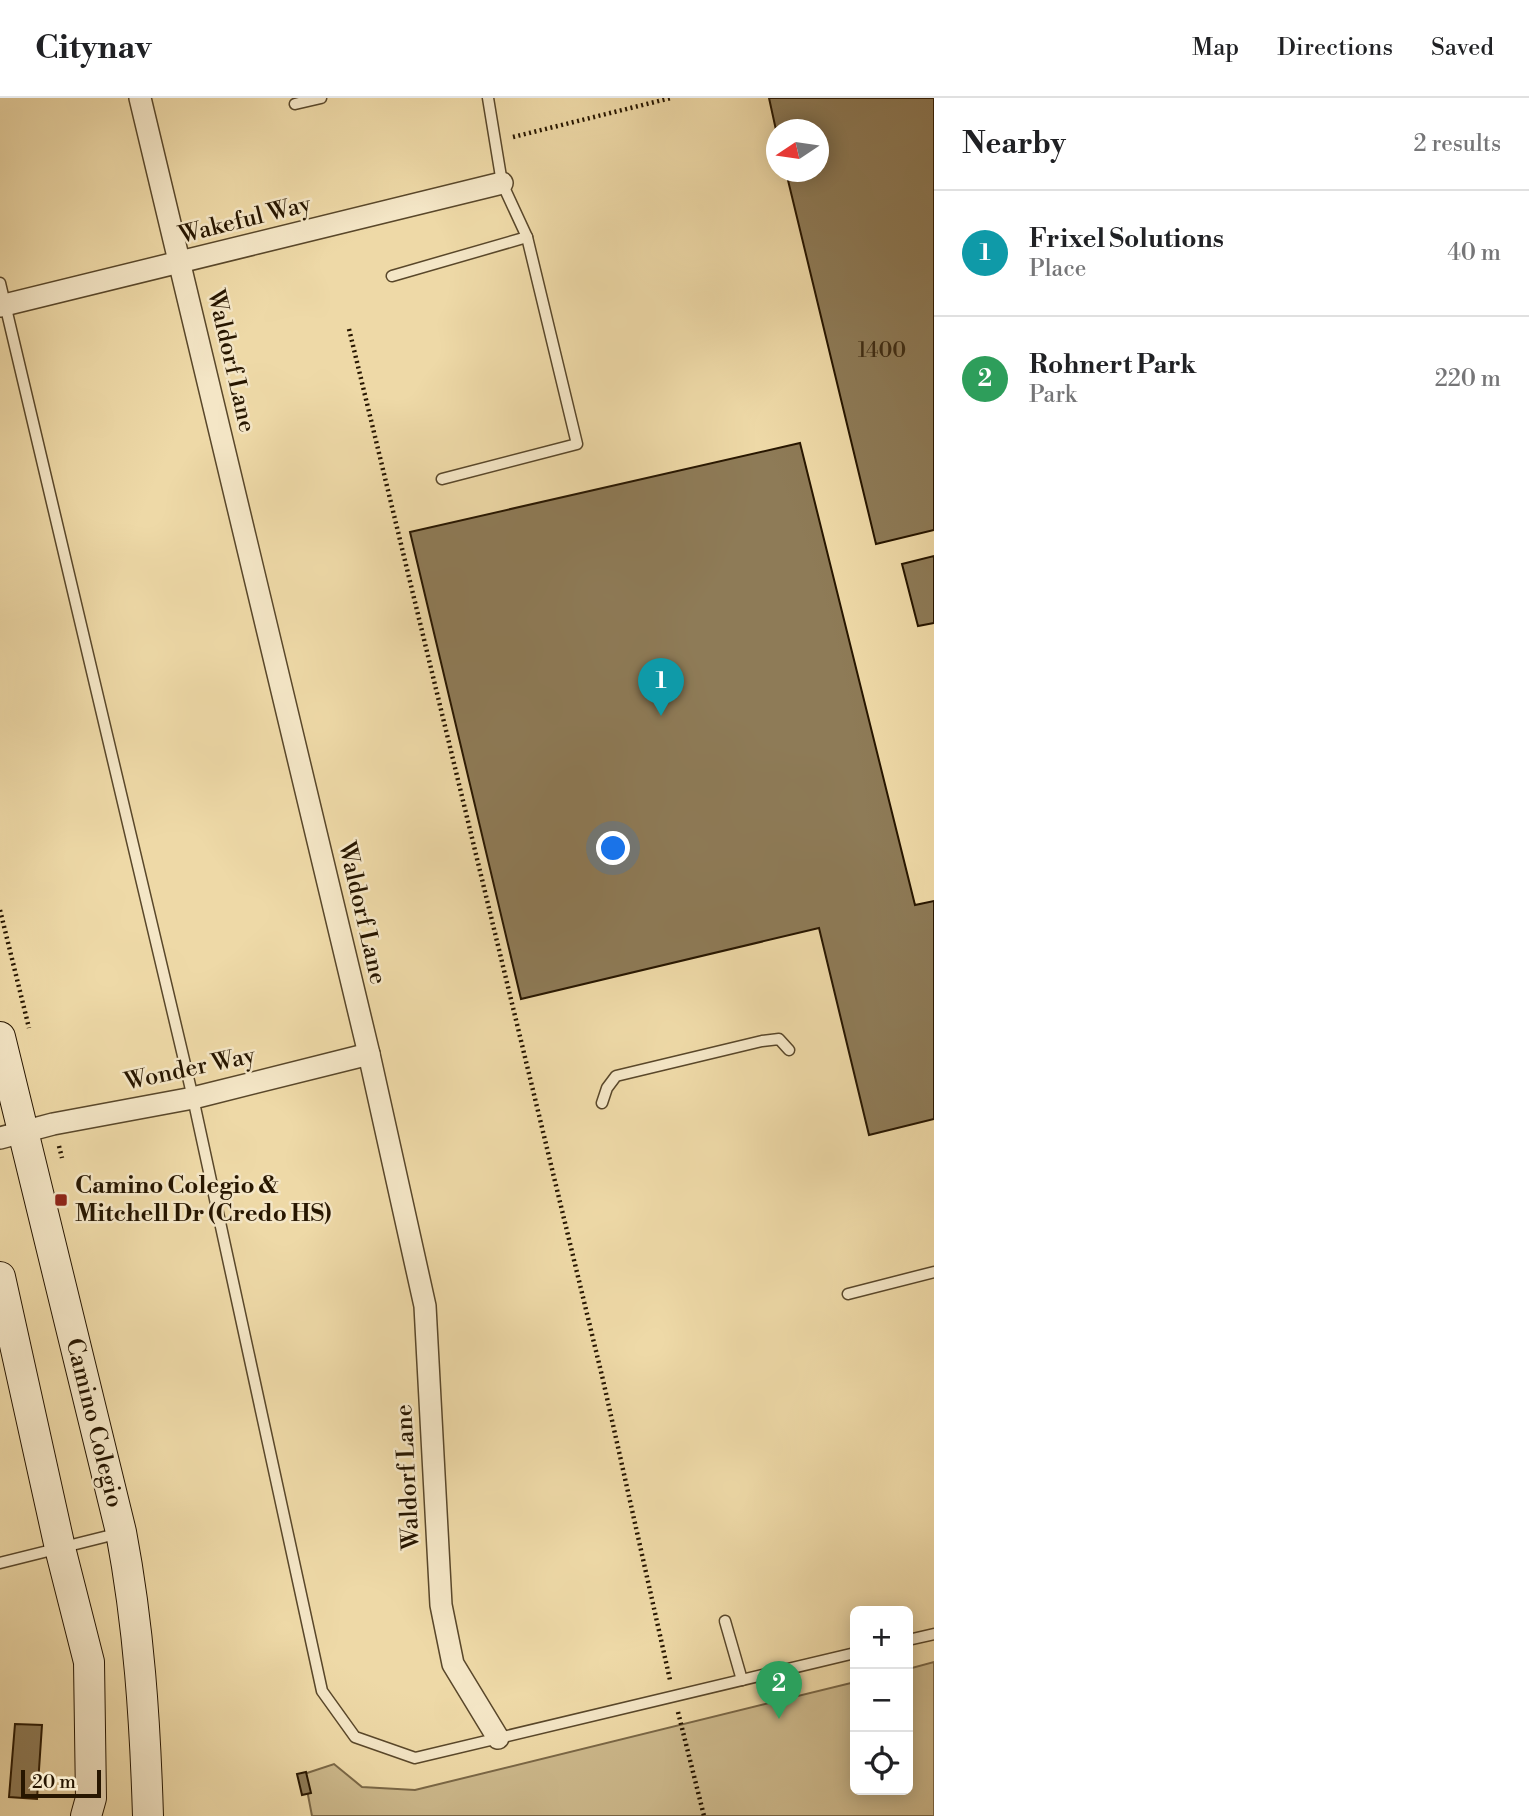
<!DOCTYPE html>
<html lang="en">
<head>
<meta charset="utf-8">
<style>
	:root { --surface:#fff; --page:#f2f2f2; --text:#202124; --muted:#757577; --line:#e0e0e0; --accent:#d93025 }
	body { margin:0; font-family:"Libre Bodoni",serif; background:var(--page); color:var(--text) }
	.controls { position:absolute; right:21px; bottom:21px; display:grid; overflow:hidden; border-radius:10px; box-shadow:0 4px 18px #0003 }
	.controls button { width:63px; height:63px; display:grid; place-items:center; padding:0; border:0; border-bottom:2px solid var(--line); background:var(--surface); color:var(--text); font:35px sans-serif }
	.compass { position:absolute; left:766px; top:21px; width:63px; height:63px; border-radius:50%; background:var(--surface); box-shadow:0 4px 18px #0003; rotate:257deg }
	.scale { position:absolute; left:21px; bottom:18px; width:80px; box-sizing:border-box; padding-left:7px; border:4px solid #271600; border-top:0; font-size:19px; line-height:24px; white-space:nowrap; color:#271600; -webkit-text-stroke:5px #f4e6c6; paint-order:stroke }
	.you { position:absolute; left:614px; top:751px; width:24px; height:24px; margin:-18px; border:5px solid #fff; border-radius:50%; background:#1a73e8; box-shadow:0 0 0 10px #1a73e833 }
	.badge { display:grid; place-items:center; width:46px; height:46px; border-radius:50%; background:var(--accent); color:#fff; font-size:23px; font-weight:700 }
	.pin { position:absolute; translate:-50% -58px; filter:drop-shadow(0 2px 4px #0008) }
	.pin::after { content:''; position:absolute; top:37px; width:24px; height:21px; background:inherit; clip-path:polygon(0 0,100% 0,50% 100%) }
	.list { margin:0; padding:0; list-style:none }
	h2 { display:flex; justify-content:space-between; align-items:center; height:91px; margin:0; padding:0 28px; font-size:30px }
	h2 small { font-size:23px; font-weight:400; color:var(--muted) }
	.list li { display:grid; grid-template-columns:46px 1fr auto; gap:21px; align-items:center; box-sizing:border-box; height:126px; padding:0 28px; border-top:2px solid var(--line) }
	.list b { display:block; font-size:26px; white-space:nowrap }
	.list p { margin:0; font-size:23px; white-space:nowrap; color:var(--muted) }
	.list em { font-size:23px; font-style:normal; color:var(--muted) }
	.icon { flex:none; width:38px; height:38px; fill:none; stroke:currentColor; stroke-width:2; stroke-linecap:round; stroke-linejoin:round }
	.map { position:relative; flex:none; width:934px; height:1718px; overflow:hidden }
	header { display:flex; align-items:center; gap:42px; box-sizing:border-box; height:98px; padding:0 35px; background:var(--surface); border-bottom:2px solid var(--line) }
	header strong { font-size:33px }
	nav { display:flex; gap:38px; margin-inline-start:auto; font-size:24px }
	main { display:flex }
	aside { flex:1; background:var(--surface) }
	.map>svg:first-child { display:block }
	.green { fill:#ccb88b; stroke:#7a6746; stroke-width:2 }
	.building { fill:#8e7b57; stroke:#271600; stroke-width:2 }
	.lines { fill:none; stroke-linecap:round; stroke-linejoin:round }
	.lane-casing { stroke:#59472a; stroke-width:13 }
	.street-casing { stroke:#59472a; stroke-width:24 }
	.secondary-casing { stroke:#271600; stroke-width:32 }
	.path { stroke:#271600; stroke-width:4.5; stroke-dasharray:2 3.5; stroke-linecap:butt }
	.lane { stroke:#f4e6c6; stroke-width:10 }
	.street { stroke:#f4e6c6; stroke-width:21 }
	.secondary { stroke:#f4e6c6; stroke-width:30 }
	.poi-dot { fill:#8f2418; stroke:#f4e6c6; stroke-width:2.5 }
	.labels { text-anchor:middle; dominant-baseline:central; stroke-width:5; stroke-linejoin:round; paint-order:stroke }
	.number-label { font-size:21px; fill:#412f16 }
	.street-label { font-size:24px; fill:#271600; stroke:#f4e6c6 }
	.poi-label { font-size:24px; font-weight:bold; fill:#271600; stroke:#f4e6c6; text-anchor:start }
</style>
</head>
<body>
<header>
<strong>Citynav</strong>
<nav><a>Map</a><a>Directions</a><a>Saved</a></nav>
</header>
<main>
<div class="map">
<svg width="934" height="1718" viewBox="0 0 934 1718">
	<rect width="100%" height="100%" fill="#eed9a7"/>
	<filter id="stains"><feTurbulence type="fractalNoise" baseFrequency=".00286" numOctaves="4"/><feColorMatrix values="0 0 0 0 .2 0 0 0 0 .09 0 0 0 0 .02 0 0 0 .5 -.17"/></filter>
	<radialGradient id="worn" r=".72"><stop offset=".6" stop-color="#630" stop-opacity="0"/><stop offset="1" stop-color="#630" stop-opacity=".3"/></radialGradient>
	<!-- green -->
	<path class="green" d="M934,1564v154h-622l-8,-42 30,-10 28,23 53,3 440,-108v108h53v-121z"/>
	<!-- building -->
	<g class="building">
		<path d="M769,0h165v432l-58,14 -90,-372h32v-42h-42z"/>
		<path d="M800,345l115,462 19,-4v218l-65,16 -50,-207 -298,71 -111,-467z"/>
		<path d="M934,458v67l-16,3 -16,-62z"/>
		<path d="M15,1626l27,1 -5,74 -28,-2z"/>
		<path d="M306,1674l5,21 -9,2 -5,-21z"/>
	</g>
	<g class="lines">
		<defs>
			<g id="lane">
				<path d="M295,6l26,-6"/>
				<path d="M392,178l135,-39"/>
				<path d="M0,185l193,815 129,593 33,46 60,21 440,-105"/>
				<path d="M442,381l135,-35 -50,-207 -25,-54 -14,-85"/>
				<path d="M602,1005l5,-15 9,-12 146,-35 17,-2 10,11"/>
				<path d="M848,1196l86,-22"/>
				<path d="M0,1465l120,-30"/>
				<path d="M725,1523l17,59"/>
				<path d="M908,1542l26,-6"/>
			</g>
			<g id="street">
				<path d="M140,0l229,956 56,252 16,299 12,59 45,74"/>
				<path d="M0,208l502,-123"/>
				<path d="M0,1040l53,-14 140,-26 176,-44"/>
			</g>
			<g id="secondary">
				<path d="M0,939l121,495c18,95 24,188 27,284"/>
				<path d="M0,1179l60,271 29,114 2,136 -5,18"/>
			</g>
		</defs>
		<!-- lane casing -->
		<use href="#lane" class="lane-casing"/>
		<!-- street casing -->
		<use href="#street" class="street-casing"/>
		<!-- secondary casing -->
		<use href="#secondary" class="secondary-casing"/>
		<!-- path -->
		<g class="path">
			<path d="M513,39l158,-39"/>
			<path d="M349,231l254,1051 67,300"/>
			<path d="M0,812l29,118"/>
			<path d="M59,1048l3,12"/>
			<path d="M678,1614l26,104"/>
		</g>
		<!-- lane -->
		<use href="#lane" class="lane"/>
		<!-- street -->
		<use href="#street" class="street"/>
		<!-- secondary -->
		<use href="#secondary" class="secondary"/>
	</g>
	<!-- markers -->
	<rect class="poi-dot" x="54" y="1095" width="14" height="14" rx="3.5"/>
	<g class="labels">
		<!-- number labels -->
		<g class="number-label">
			<text x="882" y="253">1400</text>
		</g>
		<!-- street labels -->
		<g class="street-label">
			<text transform="translate(245 122) rotate(-14)">Wakeful Way</text>
			<text transform="translate(231 263) rotate(77)">Waldorf Lane</text>
			<text transform="translate(362 815) rotate(77)">Waldorf Lane</text>
			<text transform="translate(190 971) rotate(-12)">Wonder Way</text>
			<text transform="translate(94 1325) rotate(76)">Camino Colegio</text>
			<text transform="translate(408 1379) rotate(-93)">Waldorf Lane</text>
		</g>
		<!-- poi labels -->
		<g class="poi-label">
			<text x="75" y="1088">Camino Colegio &amp;<tspan x="75" dy="28">Mitchell Dr (Credo HS)</tspan></text>
		</g>
	</g>
	<rect width="100%" height="100%" filter="url(#stains)"/>
	<rect width="100%" height="100%" fill="url(#worn)"/>
</svg>
<div class="controls">
<button>+</button>
<button>−</button>
<button><svg class="icon" aria-label="locate" viewBox="0 0 24 24"><circle cx="12" cy="12" r="6"/><path d="M12 2v4M12 18v4M2 12h4M18 12h4"/></svg></button>
</div>
<svg class="compass" viewBox="-18 -18 36 36"><path d="M0-13l5 13h-10z" fill="#e53935"/><path d="M0 13l5-13h-10z" fill="#757577"/></svg>
<div class="scale">20 m</div>
<div class="you"></div>
<div class="pin badge" style="left:661px;top:618px;background:#0f9aa8">1</div>
<div class="pin badge" style="left:779px;top:1621px;background:#2e9e5b">2</div>
</div>
<aside>
<h2>Nearby<small>2 results</small></h2>
<ul class="list">
<li><span class="badge" style="background:#0f9aa8">1</span><div><b>Frixel Solutions</b><p>Place</p></div><em>40 m</em></li>
<li><span class="badge" style="background:#2e9e5b">2</span><div><b>Rohnert Park</b><p>Park</p></div><em>220 m</em></li>
</ul>
</aside>
</main>
</body>
</html>
